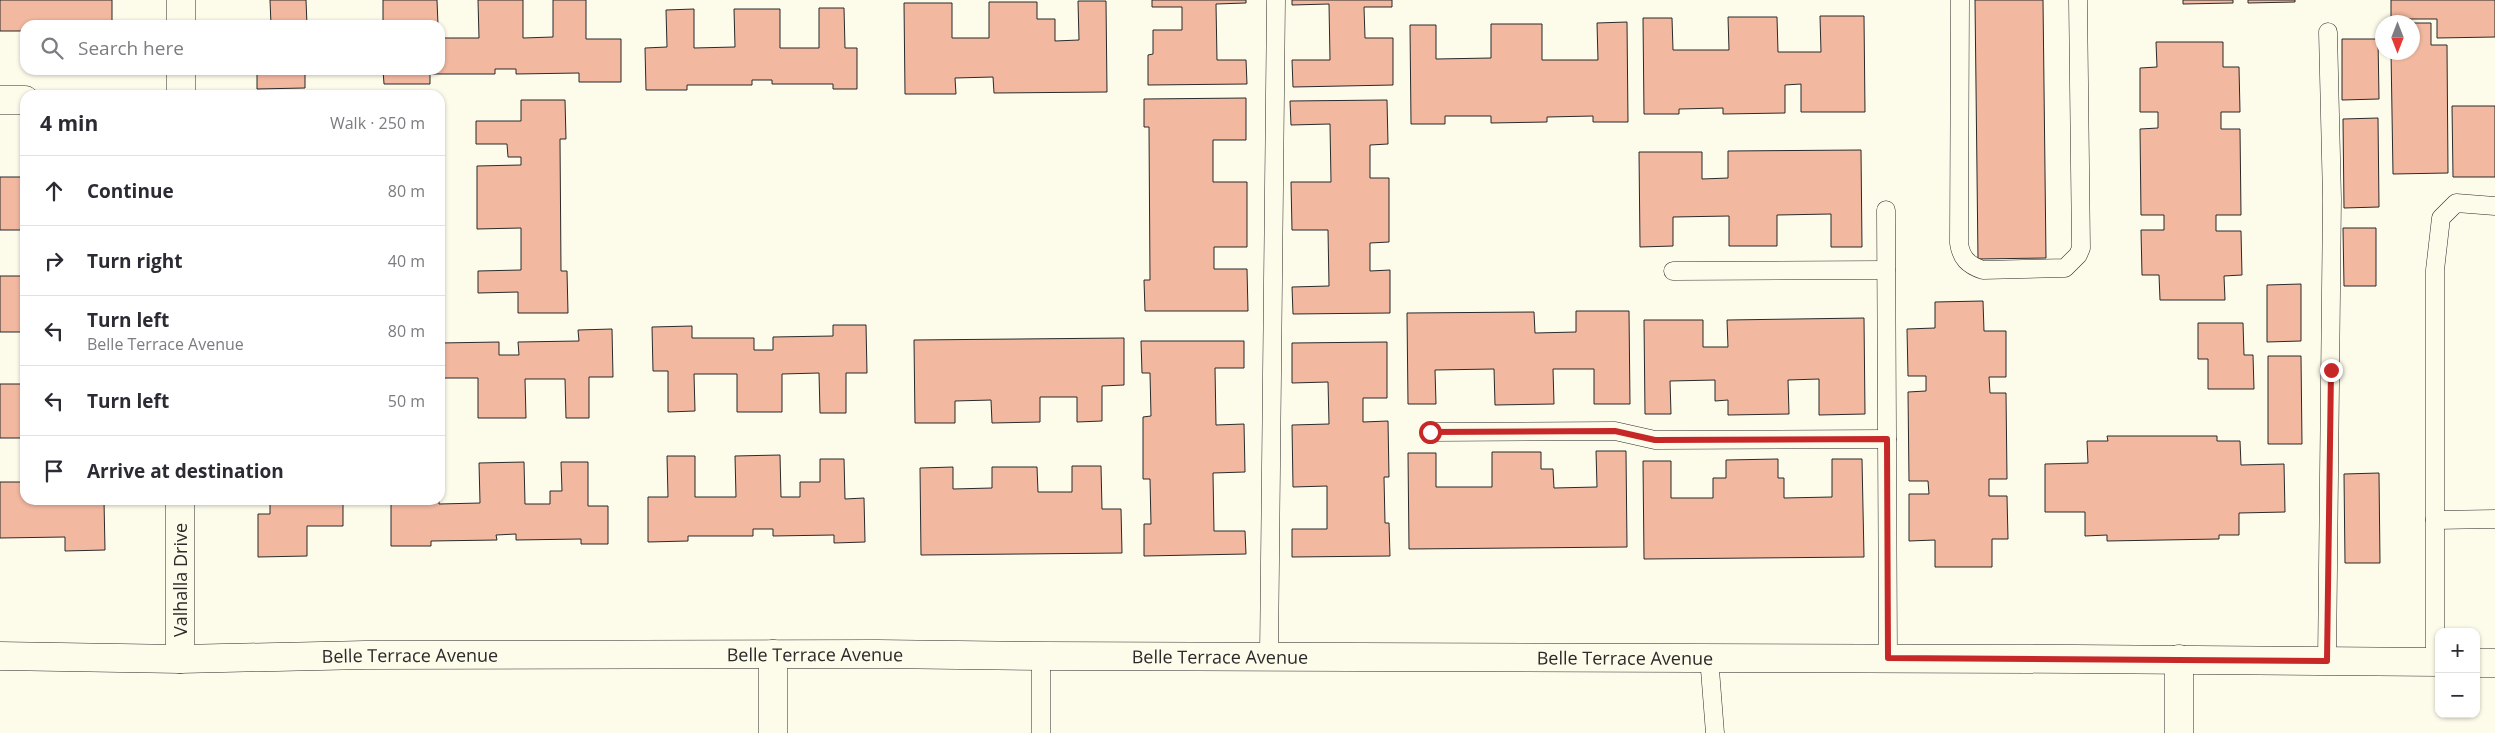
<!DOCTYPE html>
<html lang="en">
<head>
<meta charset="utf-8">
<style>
	:root { --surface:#fff; --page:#f2f2f3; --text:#2b2b33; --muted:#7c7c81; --line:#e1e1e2 }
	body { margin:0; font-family:"Open Sans",sans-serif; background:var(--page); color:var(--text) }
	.controls { position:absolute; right:15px; bottom:15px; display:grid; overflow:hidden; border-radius:10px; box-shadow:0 1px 4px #0004 }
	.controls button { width:45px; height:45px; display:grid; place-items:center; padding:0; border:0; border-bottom:1px solid var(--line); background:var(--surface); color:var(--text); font:25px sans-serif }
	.compass { position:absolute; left:2375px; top:15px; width:45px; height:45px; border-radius:50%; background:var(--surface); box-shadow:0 1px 4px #0004; rotate:180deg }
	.stop { position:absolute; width:15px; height:15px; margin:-11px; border:4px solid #c62828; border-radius:50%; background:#fff }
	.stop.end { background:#c62828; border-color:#fff; box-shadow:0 1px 5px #0008 }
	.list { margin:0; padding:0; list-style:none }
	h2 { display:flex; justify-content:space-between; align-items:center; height:65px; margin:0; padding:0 20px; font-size:21px }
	h2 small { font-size:16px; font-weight:400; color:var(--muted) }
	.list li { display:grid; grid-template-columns:32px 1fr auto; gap:15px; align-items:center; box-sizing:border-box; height:70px; padding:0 20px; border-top:1px solid var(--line) }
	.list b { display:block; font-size:19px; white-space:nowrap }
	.list p { margin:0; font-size:16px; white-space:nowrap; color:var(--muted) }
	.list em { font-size:16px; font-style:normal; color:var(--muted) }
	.icon { flex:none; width:28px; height:28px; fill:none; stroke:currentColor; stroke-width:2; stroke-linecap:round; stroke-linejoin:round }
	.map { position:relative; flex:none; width:2495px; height:733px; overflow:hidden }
	.search { position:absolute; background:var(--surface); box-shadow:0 1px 4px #0004; left:20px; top:20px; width:425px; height:55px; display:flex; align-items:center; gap:12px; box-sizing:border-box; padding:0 18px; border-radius:15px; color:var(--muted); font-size:19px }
	.panel { position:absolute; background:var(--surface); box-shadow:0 1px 4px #0004; left:20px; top:90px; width:425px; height:415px; border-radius:15px }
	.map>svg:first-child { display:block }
	.building { fill:#f2b8a0; stroke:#2b2b2b }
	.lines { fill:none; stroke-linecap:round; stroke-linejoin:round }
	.service-casing { stroke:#2b2b2b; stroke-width:19 }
	.minor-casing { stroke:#2b2b2b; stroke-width:29 }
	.tertiary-casing { stroke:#2b2b2b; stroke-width:29 }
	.service { stroke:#fdfbea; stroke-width:18 }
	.minor { stroke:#fdfbea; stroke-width:28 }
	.tertiary { stroke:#fdfbea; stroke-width:28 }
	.route { stroke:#c62828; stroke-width:6 }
	.labels { text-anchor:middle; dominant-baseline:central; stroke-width:4; stroke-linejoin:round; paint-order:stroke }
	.street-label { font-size:18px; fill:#2b2b2b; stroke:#fdfbea }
</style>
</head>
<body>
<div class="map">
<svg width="2495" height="733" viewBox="0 0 2495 733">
	<rect width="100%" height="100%" fill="#fdfbea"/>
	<!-- building -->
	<g class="building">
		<path d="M0,0h112v25h-87v6h-25z"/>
		<path d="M270,0h36l1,25h-36z"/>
		<path d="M383,0h54l1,25h-55z"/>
		<path d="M478,0h45v38l30,-1v-37h33v39h35v43h-42v-9l-63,1v-5h-21v5h-65v10h-46l-1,-14h57v-32h39z"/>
		<path d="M1152,0h94v3l-30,1 1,56h29l1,24 -99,1v-30l5,-1v-24h29v-23h-30z"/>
		<path d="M1292,0h100v7h-28l1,31h28v47l-100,2 -1,-27h38l-1,-56 -37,1z"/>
		<path d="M1975,0h68l3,258 -68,1z"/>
		<path d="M2183,0h50v3l-50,1z"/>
		<path d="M2248,0h47v2l-47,1z"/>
		<path d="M2391,0h104v37l-58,1v-19h-46z"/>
		<path d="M1078,1h28l1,91 -113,1 -1,-16 -38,1 1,16h-51l-1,-91h48v35h37v-36h48v17h18v22l24,-1z"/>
		<path d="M819,8h25l1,40h12v41h-24v-5h-61v-4h-20v5h-65v5h-41l-1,-42 22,-1 -1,-37 28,-1v39l41,-1 -1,-38h46v39h39z"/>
		<path d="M1820,16h44l1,96h-64v-28l-16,1v28l-62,1v-6l-44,1v5h-35l-1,-96h29l1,32h56l-1,-33h49l1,35h43z"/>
		<path d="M1627,22l1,100h-35v-6l-46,1v5l-56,1v-7h-46v8h-34l-1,-99h26v34l55,-1v-34h51v36h56l-1,-37z"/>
		<path d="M2412,23h19v22h16l1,128 -55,1 -2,-122h21z"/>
		<path d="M2342,39h36l1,60 -37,1z"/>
		<path d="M2156,42h67v25h16l1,45h-19v17h19l1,86h-25v16h25l1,44 -18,1 1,24h-65l-1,-25h-17l-1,-45h23v-15h-23l-1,-86 18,-1v-16h-18v-44l17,-1z"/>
		<path d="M257,70h48v18l-48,1z"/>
		<path d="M1246,98v42h-33v42h34v65h-33v22h33l1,42h-103l-1,-31h6l-1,-153h-5v-28z"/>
		<path d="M521,100h44l1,39h-6l1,132h6l1,42h-50v-21l-40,1v-22l43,-1v-42l-44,1v-63l44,-1v-8h-13l-1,-13h-31v-23h45z"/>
		<path d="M1387,100l1,44 -18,1v33h19v64l-19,1v28l20,-1v43l-97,1 -1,-27 37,-1 -1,-56h-36l-1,-48h40l-1,-58 -39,1 -1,-24z"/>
		<path d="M2452,106h43v71h-42z"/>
		<path d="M2378,118l1,89 -35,1 -1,-89z"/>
		<path d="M1861,150l1,97h-31v-33l-54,1v31h-48v-30l-56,1v29l-33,1 -1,-95h63v27l26,-1v-27z"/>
		<rect x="0" y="177" width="25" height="53"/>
		<path d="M2343,228h33v58h-32z"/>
		<rect x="0" y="276" width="25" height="56"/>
		<path d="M2301,284v57l-34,1v-57z"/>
		<path d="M1983,301l1,30h22v46h-17l1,16h16l1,86h-18v17h18l1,43h-16v28h-57v-27l-26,1v-47h20l-1,-13h-19l-1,-89 18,-1v-15h-18l-1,-47 28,-1v-26z"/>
		<path d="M1576,311h53l1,93h-36v-35h-41l1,35 -59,1 -1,-36 -59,1 1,34h-28l-1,-91 127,-1 1,21 41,-1z"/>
		<path d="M1864,318l1,96 -46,1v-36l-31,1 1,34 -61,1v-15l-13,1v-21l-45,1 1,33h-26l-1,-94h59v27h25l-1,-27z"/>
		<path d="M2198,323h45l1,32h9l1,34h-46v-30h-10z"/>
		<path d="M833,325h33l1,48h-21v40h-26l-1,-40 -37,1v38h-45v-38h-43l1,37 -27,1v-41h-15l-1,-44 40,-1v12h62v12h19v-13l60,-1z"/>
		<path d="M612,329l1,48h-24v41h-23l-1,-39h-40l1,39h-48v-40h-38v-35l59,-1v13h20l-1,-13 61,-1 -1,-11z"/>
		<path d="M1124,338v47l-22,1v35l-25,1v-25h-37v25l-48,1 -1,-23 -36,1v22h-40l-1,-83z"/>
		<path d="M1141,341h103v27h-29l1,57 28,-1 1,48 -32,1 1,58h31l1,23 -102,2v-32h7l-1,-45h-7v-62l8,-1 -1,-43h-8z"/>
		<path d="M1387,342v56h-24v24l25,-1 1,56h-5l1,46h4l1,33 -98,1v-28h35v-43l-34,1 -1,-62 37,-1 -1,-42 -36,1v-40z"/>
		<path d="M2268,356h33l1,88h-34z"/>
		<rect x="0" y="384" width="25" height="54"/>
		<path d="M2107,436h110v5h23l1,24 43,-1 1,48 -46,1v22h-20v4l-112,2v-6l-22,1v-24h-40v-48l43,-1 -1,-22h21z"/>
		<path d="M1596,451h30l1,96 -218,2 -1,-96h28v34h56v-35h49v17h12l1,19 43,-1z"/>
		<path d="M780,455l1,42h19v-15h20v-23h24l1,40 19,-1 1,44 -31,1v-8l-61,1v-7h-20v7h-65v5l-40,1v-45h20l-1,-41h28v41h41l-1,-41z"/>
		<path d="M1778,459v19h6v20l48,-1v-38h30l2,98 -220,2 -1,-98h28v37h42v-20h13v-18z"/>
		<path d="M524,462l1,42h25v-13h12l-1,-29h27v44h20v38h-27v-5l-65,1v-6l-20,1 1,5 -66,1v5h-40v-42h21v-4h27v4l41,-1 -1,-40z"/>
		<path d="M1072,466h29l1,43h19l1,44 -201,2 -1,-87 33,-1v22l39,-1v-21h45l1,25h34z"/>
		<path d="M2379,473l1,90h-35l-1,-89z"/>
		<path d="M0,482h25v18h79l1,50 -40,1v-14l-65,1z"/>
		<path d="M270,500l73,1v25h-36v30l-49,1v-43h12z"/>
	</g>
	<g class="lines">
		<defs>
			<g id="service">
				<path d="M1960,0l-1,243c2,15 9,22 24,27l82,-2 13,-13 3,-7 -3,-248"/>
				<path d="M1886,210l2,448"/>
				<path d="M1673,271l213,-1"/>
				<path d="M1430,432l185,-1 40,9 232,-1"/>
				<path d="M2435,520l60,-1"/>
				<path d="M1269,655l7,-655"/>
				<path d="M1709,657l6,76"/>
				<path d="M2327,661l5,-462 -4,-167"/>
				<path d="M2435,662v-392l6,-52 15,-15 39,3"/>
				<path d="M1041,733v-77"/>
			</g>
			<g id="minor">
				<path d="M181,0v25"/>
				<path d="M181,70v25"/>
				<path d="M0,100h25"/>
				<path d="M773,654v79"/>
				<path d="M180,659v-159"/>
				<path d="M2179,659v74"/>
			</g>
			<g id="tertiary">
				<path id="s1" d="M0,656l180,3 185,-4 513,-1 163,2 1035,3 363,3"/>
				<path d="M2476,663h19"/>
			</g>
		</defs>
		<!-- service casing -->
		<use href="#service" class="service-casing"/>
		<!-- minor casing -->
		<use href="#minor" class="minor-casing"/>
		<!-- tertiary casing -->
		<use href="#tertiary" class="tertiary-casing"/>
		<!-- service -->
		<use href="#service" class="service"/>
		<!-- minor -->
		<use href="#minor" class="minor"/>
		<!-- tertiary -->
		<use href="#tertiary" class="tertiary"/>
	</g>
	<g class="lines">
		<!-- route -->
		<path class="route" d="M1430,432l185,-1 40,9 232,-1 1,219 439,3 4,-291"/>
	</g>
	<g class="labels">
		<!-- street labels -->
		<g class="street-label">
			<text transform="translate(180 580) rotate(-90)">Valhalla Drive</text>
			<text stroke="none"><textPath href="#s1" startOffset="815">Belle Terrace Avenue</textPath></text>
			<text stroke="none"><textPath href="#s1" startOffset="410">Belle Terrace Avenue</textPath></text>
			<text stroke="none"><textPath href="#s1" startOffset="1220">Belle Terrace Avenue</textPath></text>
			<text stroke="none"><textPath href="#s1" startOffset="1625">Belle Terrace Avenue</textPath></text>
		</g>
	</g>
</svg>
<div class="controls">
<button>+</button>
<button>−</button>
</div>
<svg class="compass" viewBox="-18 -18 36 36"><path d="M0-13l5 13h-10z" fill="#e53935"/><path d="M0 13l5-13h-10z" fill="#7c7c81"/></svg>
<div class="stop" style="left:1430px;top:432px"></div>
<div class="stop end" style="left:2331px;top:370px"></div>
<div class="search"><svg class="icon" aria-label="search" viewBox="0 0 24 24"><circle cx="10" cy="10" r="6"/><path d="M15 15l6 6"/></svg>Search here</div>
<section class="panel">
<h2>4 min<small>Walk · 250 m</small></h2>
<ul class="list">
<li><svg class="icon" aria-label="ahead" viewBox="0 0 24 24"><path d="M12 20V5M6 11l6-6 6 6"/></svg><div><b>Continue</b></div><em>80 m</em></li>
<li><svg class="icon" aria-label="right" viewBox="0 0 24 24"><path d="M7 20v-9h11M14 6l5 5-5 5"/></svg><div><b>Turn right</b></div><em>40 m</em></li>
<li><svg class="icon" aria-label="left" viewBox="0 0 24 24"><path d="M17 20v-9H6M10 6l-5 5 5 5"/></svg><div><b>Turn left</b><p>Belle Terrace Avenue</p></div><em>80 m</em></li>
<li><svg class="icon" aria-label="left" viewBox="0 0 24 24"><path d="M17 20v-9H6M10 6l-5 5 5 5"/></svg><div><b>Turn left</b></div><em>50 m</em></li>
<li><svg class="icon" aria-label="arrive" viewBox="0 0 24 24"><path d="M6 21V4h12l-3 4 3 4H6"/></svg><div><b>Arrive at destination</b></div></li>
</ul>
</section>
</div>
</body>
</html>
